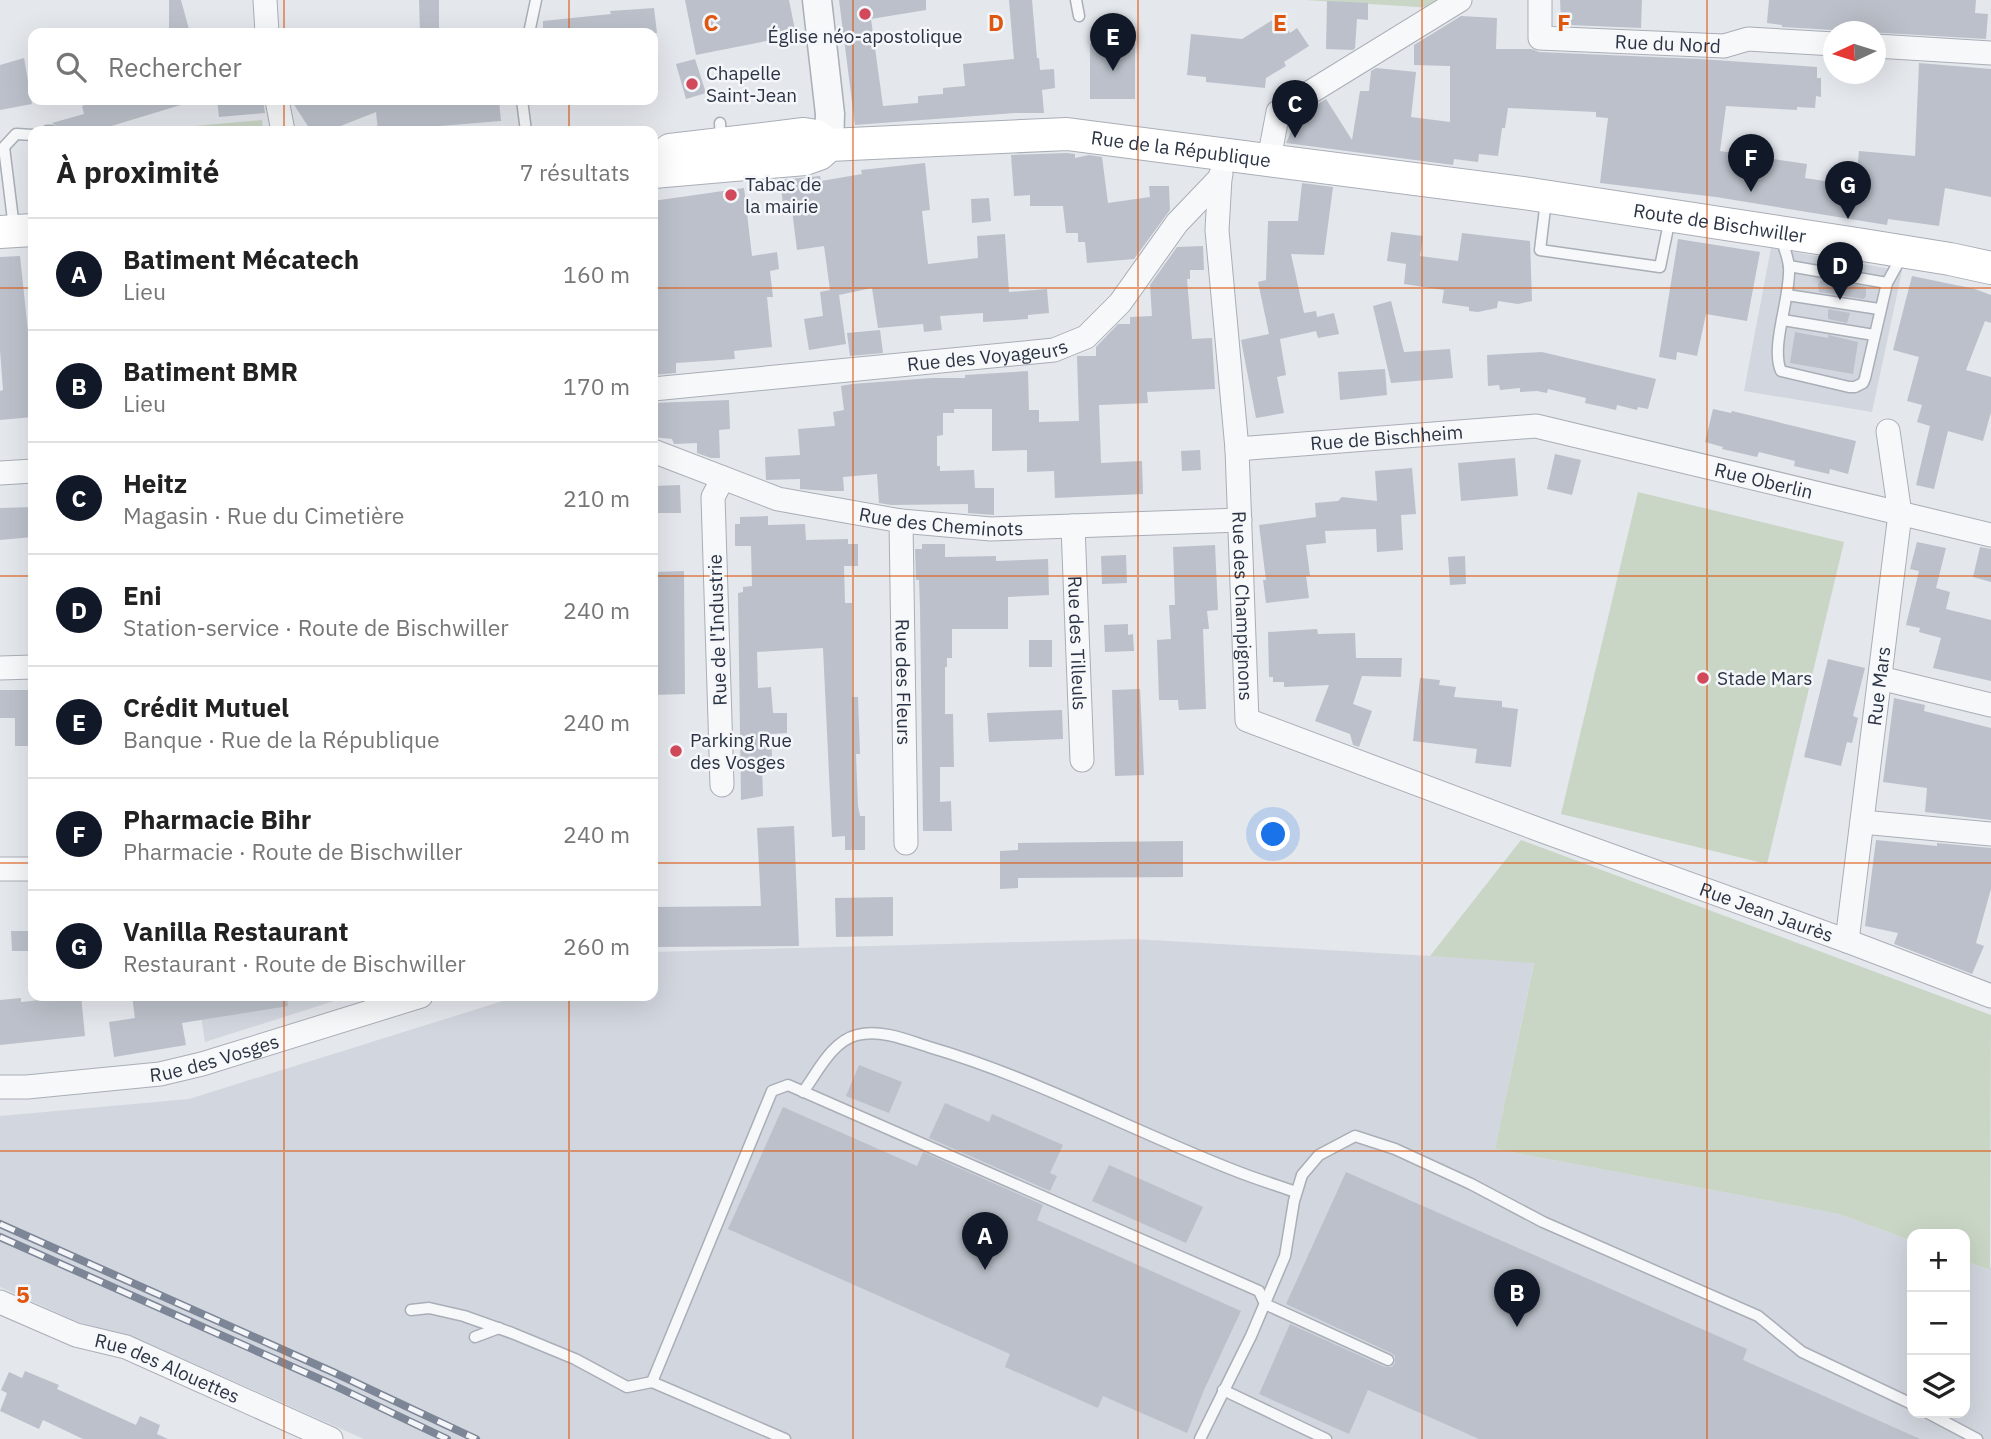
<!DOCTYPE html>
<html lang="fr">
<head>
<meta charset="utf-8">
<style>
	:root { --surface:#fff; --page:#f2f2f2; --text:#222; --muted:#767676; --line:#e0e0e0; --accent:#111827 }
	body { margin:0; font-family:"IBM Plex Sans",sans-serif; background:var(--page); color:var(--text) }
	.controls { position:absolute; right:21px; bottom:21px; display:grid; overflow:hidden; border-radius:14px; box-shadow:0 7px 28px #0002 }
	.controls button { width:63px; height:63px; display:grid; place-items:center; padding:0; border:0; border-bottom:2px solid var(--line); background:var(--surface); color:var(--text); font:35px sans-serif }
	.compass { position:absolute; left:1823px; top:21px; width:63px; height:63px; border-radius:50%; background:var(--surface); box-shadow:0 7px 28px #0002; rotate:266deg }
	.you { position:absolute; left:1274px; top:835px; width:24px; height:24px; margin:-18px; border:5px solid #fff; border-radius:50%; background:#1a73e8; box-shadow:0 0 0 10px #1a73e833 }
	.badge { display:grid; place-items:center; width:46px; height:46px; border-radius:50%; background:var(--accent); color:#fff; font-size:23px; font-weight:700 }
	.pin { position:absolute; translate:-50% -58px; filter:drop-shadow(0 2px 4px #0008) }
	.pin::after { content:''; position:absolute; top:37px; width:24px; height:21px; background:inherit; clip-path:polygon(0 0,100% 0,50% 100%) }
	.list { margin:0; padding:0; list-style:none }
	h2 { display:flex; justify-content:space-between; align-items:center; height:91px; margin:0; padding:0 28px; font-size:30px }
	h2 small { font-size:23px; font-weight:400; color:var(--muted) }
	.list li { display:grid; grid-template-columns:46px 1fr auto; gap:21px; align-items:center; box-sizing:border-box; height:112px; padding:0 28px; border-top:2px solid var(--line) }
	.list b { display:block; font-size:26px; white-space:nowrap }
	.list p { margin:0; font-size:23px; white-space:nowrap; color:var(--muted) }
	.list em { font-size:23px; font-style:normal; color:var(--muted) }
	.icon { flex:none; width:38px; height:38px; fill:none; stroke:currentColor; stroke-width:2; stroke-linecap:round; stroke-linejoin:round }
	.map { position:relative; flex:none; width:1991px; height:1439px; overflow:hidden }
	.search { position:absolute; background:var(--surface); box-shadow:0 7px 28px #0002; left:28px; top:28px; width:630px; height:77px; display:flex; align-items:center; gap:18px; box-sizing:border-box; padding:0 24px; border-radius:14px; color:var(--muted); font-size:26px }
	.panel { position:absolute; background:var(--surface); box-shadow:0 7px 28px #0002; left:28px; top:126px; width:630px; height:875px; border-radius:14px }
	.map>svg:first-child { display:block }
	.built { fill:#d2d6de }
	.green { fill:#c9d6c5 }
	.building { fill:#bbc0ca }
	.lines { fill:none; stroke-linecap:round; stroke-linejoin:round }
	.service-casing { stroke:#a9aeb7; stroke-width:13 }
	.minor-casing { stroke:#a9aeb7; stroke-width:25 }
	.tertiary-casing { stroke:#a9aeb7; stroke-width:31 }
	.secondary-casing { stroke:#a9aeb7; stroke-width:34 }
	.service { stroke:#f7f8fa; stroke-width:10 }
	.minor { stroke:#f7f8fa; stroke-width:23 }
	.tertiary { stroke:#f7f8fa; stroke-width:28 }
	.secondary { stroke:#fff; stroke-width:32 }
	.rail-casing { stroke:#7d8696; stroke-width:8 }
	.rail { stroke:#f4f6f9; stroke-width:5; stroke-dasharray:16; stroke-linecap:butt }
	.grid { fill:none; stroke:#df570f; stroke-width:2; stroke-opacity:0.55 }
	.poi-dot { fill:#d1495b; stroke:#f4f6f9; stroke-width:2.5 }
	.labels { text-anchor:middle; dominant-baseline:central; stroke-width:5; stroke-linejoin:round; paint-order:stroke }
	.poi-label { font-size:19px; fill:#2b3445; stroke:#f4f6f9; text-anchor:start }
	.street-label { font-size:19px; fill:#2b3445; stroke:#f4f6f9 }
	.grid-label { font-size:23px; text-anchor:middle; font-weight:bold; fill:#df570f; stroke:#f4f6f9; stroke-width:5; stroke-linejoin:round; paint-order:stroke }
</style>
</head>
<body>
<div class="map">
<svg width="1991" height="1439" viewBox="0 0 1991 1439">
	<rect width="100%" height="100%" fill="#e4e7ec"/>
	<!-- built -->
	<g class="built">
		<path d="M1771,248l131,23 -30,141 -128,-21z"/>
		<path d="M1133,939l401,23 -39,187 344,65 73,27v172h53v-152l24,9 2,-3v172h-1627l-226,-100 -60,-17 -78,-35v-171l189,-17 330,-103h134v-44z"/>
		<path d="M198,996h152l-145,46z"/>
	</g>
	<!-- green -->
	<g class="green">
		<path d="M1305,0h141l-12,8z"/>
		<path d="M262,120l1,11h-125z"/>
		<path d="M1638,492l206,50 -77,322 -206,-50z"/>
		<path d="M1521,840l470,175 -1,255 -25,-9v-27h-53v7l-73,-27 -344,-65 39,-186 -104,-7z"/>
	</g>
	<!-- building -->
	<g class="building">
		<path d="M169,0h12l9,33h-21z"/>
		<path d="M419,0h20v33h-19z"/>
		<path d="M685,0h104l7,35 -100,20z"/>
		<path d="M839,0h87v10l-55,9 12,87 35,-3v-7l25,-2v-6l22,-2 -2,-22 51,-5 -5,-59h23l5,58h2l1,12 14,-1 1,19 -13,2 2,23h-29l-160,12z"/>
		<path d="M1560,0h82l-1,28 -72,-3 -8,-7z"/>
		<path d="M1769,0h207l-1,13 13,1 -2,25 -204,-12v-2l-15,-2z"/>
		<path d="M1327,1l41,2v17l-11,-1 -2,29 -2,2 -27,-1z"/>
		<path d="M654,8l3,25h-114v-12l68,-7 -1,-3z"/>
		<path d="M1279,16l11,17 7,-5 12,18 -25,16 2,4 -20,12 -1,10 -59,-6v-5l-19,-2 4,-41 51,5z"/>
		<path d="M1461,16l36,2 -1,31h36l7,3 161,7 117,8v11h4v19l-5,-1 -1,12 -18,-1v3l-71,-4 -6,45 87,13 -2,14 51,8 3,-35 56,5 4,-93 72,6v128l-46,-9 -6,38 -51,-7 -1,6 -171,-28 -116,-14 8,-65 -12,-1v-5l-88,-4 -3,20h-3l-4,28 -19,-2 -1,8 -24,-3 -1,6 -167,-22 12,-27 28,-17 26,41 8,-49h9l2,-20 5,-3 40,4 -5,45 39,5v-56l-36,-1v-20z"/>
		<rect x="1090" y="43" width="45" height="56"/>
		<path d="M24,58l8,46 -32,6v-45z"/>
		<path d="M695,59l11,34 -20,6 -10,-35z"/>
		<path d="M101,100h83v4l-89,27h-36l-2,-4 -5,-4 32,-9 -2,-8z"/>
		<path d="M217,100h46l2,13 -46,4z"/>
		<path d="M291,100h208l2,21 -123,10 -2,-19 -48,19h-17z"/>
		<path d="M1067,153l8,1v4l14,-3 13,2 6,46 42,-6 -1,-11h20l1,24 -36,49 -47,4 -2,-21h-7v-9h-12l-3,-27h-33v-11l-16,1 -3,-41z"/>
		<path d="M925,163l5,47 -8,1 6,53 50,-6 -1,-22 28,-2 4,58 38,-3 2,24 -21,2v4l-45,3v-9l-43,3 2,14 -18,2 -1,-8 -45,4 -6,-40 -33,7 7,49 -37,6 -5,-31 19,-3 -3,-24 10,-2 -6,-44 -27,4 -5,-40 -8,1 -4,-31 40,-4 1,5 41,-7 -1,-4z"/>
		<path d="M1302,183l31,4 -9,68 -33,-1 13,59 12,-2 1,6 17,-4 5,21 -21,4 -2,-7 -36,8 6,36 -9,2 7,36 -28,5 -15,-78 28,-6 -11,-52 8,-2 2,-59h30z"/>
		<path d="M744,188l8,68 25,-4 2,17 -9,2 3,26h-6l5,50 -38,4 1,8 -59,4v10l-23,2v-174z"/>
		<path d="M989,198l2,23 -19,2 -1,-24z"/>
		<path d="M1391,232l32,4 -3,20 38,5 4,-28 68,8 2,60 -14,3 -20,-3 -1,7 -19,4 -9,-1v-4l-27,-4 2,-13 -40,-6 2,-20 -19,-3z"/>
		<path d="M1678,239l82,13 -13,69 -41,-7 -9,42 -20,-4 -1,8 -17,-3z"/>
		<path d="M1203,246l1,24h-14v9h-3l5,60 20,-1 3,51 -68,3 1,11 -49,2 2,58 41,-2 1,33 -88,4 -1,-27 -27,1v-22l-35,1v-42h-38v4h-11v22l-6,1v30h3v5l34,-1 1,18h19v27l-26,-2v-9l-77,1 -12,-2 -2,-29 -34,3 1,14h-16l-28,-2v-10l-34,1 -1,-23 35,-2 -2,-26 37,-3 -2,-14 11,-2 -3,-24 11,-2 80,-6h33v-3l63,-4 1,39h10v12l40,-1 -2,-65h19v-9l22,-23h12v-7l22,-1 -2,-31 27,-38z"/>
		<path d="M20,256l13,123v38l-33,3v-29l3,-1 -3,-40v-93z"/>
		<path d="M1912,276l63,13 16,6v28l-6,-2 -19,49 25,7v35l-8,29 -35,-10 -14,58 -18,-4 14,-59 -13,-4 5,-17 -15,-4 12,-44 -26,-7z"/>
		<path d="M1821,280l19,3 3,3 4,-2 19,3v9l-2,3 -45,-7 -1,-7z"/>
		<path d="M1391,301l13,51 46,-3 3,29 -62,5 -18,-77z"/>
		<path d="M1828,309l22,4 -3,10 -19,-4z"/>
		<path d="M880,330l3,23 -33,3 -3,-23z"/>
		<path d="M1795,332l33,6v-3l30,7 -5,32 -63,-11z"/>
		<path d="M1542,352l114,27 -8,30 -10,-2 -1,3 -20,-5 -1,5 -31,-7 1,-5 -38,-9 -1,4 -10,-2 -17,1v-4l-20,2 -1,-5 -11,1 -1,-31z"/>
		<path d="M1385,369l2,26 -47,5 -2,-28z"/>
		<path d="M729,400l1,29 -11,1 1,28h-9l-14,-5v-10l-23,1 -2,-5 -19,-2v-34z"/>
		<path d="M1713,409l18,4 1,-2 124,30 -8,33 -18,-5 -1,5 -35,-8 1,-5 -36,-9 -2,5 -35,-8 1,-2 -18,-5z"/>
		<path d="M1200,450l1,20 -19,1 -1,-20z"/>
		<path d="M1555,454l26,6 -9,35 -25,-6z"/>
		<path d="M1515,458l3,38 -57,5 -3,-38z"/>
		<path d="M1412,468l4,46 -15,1 2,35 -26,2 -1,-23 -51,2 1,12 -20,2 4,31h-4l3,22 -43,5 -3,-23h3l-7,-55 57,-8 -1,-14 23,-2 4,-4 35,4 -2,-30z"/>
		<path d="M680,485l1,28h-28v-27z"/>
		<path d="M33,507v30l-33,3v-32z"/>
		<path d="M768,516v9l37,-1 1,16 42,-1v5h10v22h-14l1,37h7v94h6l2,57h-4l2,52 2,10h5v34h-20v-14l-13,1 -9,-189 -66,4 1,36 13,-1 2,26h14v20l-16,1 1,23 -4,6 -6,3 1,30 -22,4 -3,-207 5,-1v-5l9,-1 -1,-40h-16v-22h5v-7z"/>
		<path d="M1917,542l29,6 -10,40 14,4 -4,17 45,11v61l-58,-13 8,-30 -22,-6 1,-4 -14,-3 13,-54 -9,-2z"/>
		<path d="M922,544h23v13l51,-1v5l52,-2 1,36 -41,2v32h-56v29h-5v9h-2v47h8l1,53h-14v35l11,-1 1,30h-29l-3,-224 -1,-27h-3l-1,-31h7z"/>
		<path d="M1215,545l3,65 -11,1 2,18h-6l3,80 -27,1 -1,-10h-19l-2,-60 14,-1 -2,-34h6l-2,-58z"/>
		<path d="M1980,547l11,2v33l-18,-5z"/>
		<path d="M1126,555l1,28 -25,1 -1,-28z"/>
		<path d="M1465,556l1,28 -16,1 -2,-28z"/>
		<path d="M684,571l1,123 -32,1v-50h2l-2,-73z"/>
		<path d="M1128,624v11l5,-1 1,17 -29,1 -1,-27z"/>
		<path d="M1317,629l1,5 37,-1 1,25h46l-1,19 -39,-1 -9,28 19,7 -13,36 -6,-2 -3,-11 -35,-13 14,-36 -45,2v-5h-11v-5h-4l-1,-45z"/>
		<rect x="1029" y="640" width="23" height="27"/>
		<path d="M1828,659l37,9 -12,48 5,2 -6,25 -5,-1 -6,24 -37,-9z"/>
		<path d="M1420,678l20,2 -1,5 17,2 -2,10 48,4v6l16,2 -7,58 -36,-4 2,-14 -64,-8z"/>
		<path d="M1140,689l4,86 -29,1 -3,-86z"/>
		<path d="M0,690h33v56h-18v-28h-15z"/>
		<path d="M1894,698l31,7 -1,6 67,17v92l-66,-8 2,-24 -44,-6z"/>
		<path d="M1062,710l1,29 -74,3 -2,-29z"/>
		<path d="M794,826l5,120 -145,1v-40l107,-1 -4,-78z"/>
		<path d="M1876,840l61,6v-3l54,5v41l-15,54 8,3 -12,28 -78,-30 4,-11 -33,-7z"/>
		<path d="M1183,841v36l-165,1v10l-18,1v-38l18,-1v-7z"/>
		<path d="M893,897v39l-57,1 -1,-39z"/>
		<path d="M11,931h21v20h-20z"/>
		<path d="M81,996l4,40 -85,9v-45l21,-2v4z"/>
		<path d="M132,996h155l1,10 -106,17 4,22 -72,12 -5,-35 26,-4z"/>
		<path d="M859,1065l43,17 -13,31 -43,-17z"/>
		<path d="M945,1103l44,19 3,-8 71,31 -13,28 7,3 -7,15 -121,-53z"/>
		<path d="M783,1107l134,59 6,-14 120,53 -6,15 204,91 -37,79 -17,43 -84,-37 -5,12 -93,-41 5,-13 -282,-125z"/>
		<path d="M1109,1165l94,42 -17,36 -94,-42z"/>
		<path d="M1346,1172l401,177 -4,11 177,79h-441l-111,-49 -19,44 -90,-40 31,-70 95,43h7l3,-4v-7l-4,-3 -105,-49z"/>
		<path d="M25,1371l34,14 -2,4 79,36 4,-9 20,9 -3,9 11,5h-85l-40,-19 -4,9 -39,-18 7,-18 -6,-3 8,-18 13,6z"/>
	</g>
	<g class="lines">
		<defs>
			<g id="service">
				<path d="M1076,0l3,16"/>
				<path d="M529,33l7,-33"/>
				<path d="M522,100l4,31"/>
				<path d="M720,123l1,19"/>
				<path d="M47,131h4"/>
				<path d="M1546,200l-6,50 120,17 10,-49"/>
				<path d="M14,228l-10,-81 12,-13 17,1"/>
				<path d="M1780,235c3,10 8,21 9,32 2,30 -19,79 -8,104l68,16h6l8,-4 2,-5 22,-95 15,-27"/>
				<path d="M1789,266l98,17"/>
				<path d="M1787,295l92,14"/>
				<path d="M1783,320l91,15"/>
				<path d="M803,1092c14,-19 29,-51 54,-57 24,-6 50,5 72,12 106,31 204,84 307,124 20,8 40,14 60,21"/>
				<path d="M411,1310l18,-2 35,8 48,17 63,26 52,28 25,-5"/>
				<path d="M475,1337l24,-9"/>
				<path d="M1223,1390l103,49"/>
				<path d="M1928,1413l49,26"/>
				<path d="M785,1439l-133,-57 120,-291 16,-6 471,206 6,13 123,56"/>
				<path d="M1200,1439l51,-103 34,-80 9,-55 8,-26 17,-20 36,-19 40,13 76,35 72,38 215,94 44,36 110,52"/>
			</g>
			<g id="minor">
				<path d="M265,0l2,33"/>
				<path id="s1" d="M1540,0v38l184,8 24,-7 86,5"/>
				<path d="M1876,46l115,7"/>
				<path d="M277,100l6,31"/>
				<path d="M1269,159l9,-47 182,-112"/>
				<path id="s2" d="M1220,178l-3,52 20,219 10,271 293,110 307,111 144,55"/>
				<path id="s3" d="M653,389l401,-39 32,-13 34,-34 57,-80 43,-45 1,-4"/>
				<path id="s4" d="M1237,449l299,-23 455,109"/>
				<path id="s5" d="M653,451l125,48 123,22 90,8 249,-9"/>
				<path d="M0,473l33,-2"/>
				<path id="s6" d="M901,521l5,322"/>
				<path id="s7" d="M1073,526l9,234"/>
				<path d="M0,668l33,-1"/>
				<path d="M1880,678l111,27"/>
				<path d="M722,785l-9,-288 10,-19"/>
				<path d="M1862,822l129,12"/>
				<path d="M0,869h33"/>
				<path id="s8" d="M1847,941l53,-427 -12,-83"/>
				<path id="s9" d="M0,1087h27l133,-13 42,-10 219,-68"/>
				<path id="s10" d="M0,1302l76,33 50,12 205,92"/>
			</g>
			<path id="tertiary" d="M817,0l13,114 -1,31"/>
			<g id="secondary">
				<path d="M670,150l134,-16 12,2 13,9"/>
				<path id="s11" d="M653,172l152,-13 14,-5 10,-9 238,-11 463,60 327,50 93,15 41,9"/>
				<path d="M0,232l33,-2"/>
			</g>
		</defs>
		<!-- service casing -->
		<use href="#service" class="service-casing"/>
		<!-- minor casing -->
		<use href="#minor" class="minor-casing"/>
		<!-- tertiary casing -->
		<use href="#tertiary" class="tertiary-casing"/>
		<!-- secondary casing -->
		<use href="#secondary" class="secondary-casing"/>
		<!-- service -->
		<use href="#service" class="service"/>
		<!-- minor -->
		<use href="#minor" class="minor"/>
		<!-- tertiary -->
		<use href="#tertiary" class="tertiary"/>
		<!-- secondary -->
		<use href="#secondary" class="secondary"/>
		<defs>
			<g id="rail">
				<path d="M0,1224l335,149 141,66"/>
				<path d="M0,1237l331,147 116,55"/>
			</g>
		</defs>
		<!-- rail casing -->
		<use href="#rail" class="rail-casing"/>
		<!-- rail -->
		<use href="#rail" class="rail"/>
	</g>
	<!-- grid -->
	<path class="grid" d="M284,0v33M569,0v33M853,0v1439M1138,0v1439M1422,0v1439M1707,0v1439M284,100v31M569,100v31M0,288h33M653,288h1338M0,576h33M653,576h1338M0,863h33M653,863h1338M284,996v443M569,996v443M0,1151h1991"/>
	<!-- markers -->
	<g class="poi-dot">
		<circle cx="865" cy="14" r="7"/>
		<circle cx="692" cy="84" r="7"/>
		<circle cx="731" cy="195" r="7"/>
		<circle cx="1703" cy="678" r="7"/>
		<circle cx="676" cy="751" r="7"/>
	</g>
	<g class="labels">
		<!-- poi labels -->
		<g class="poi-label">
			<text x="865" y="36" text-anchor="middle">Église néo-apostolique</text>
			<text x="706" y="73">Chapelle<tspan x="706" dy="22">Saint-Jean</tspan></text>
			<text x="745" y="184">Tabac de<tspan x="745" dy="22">la mairie</tspan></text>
			<text x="1717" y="678">Stade Mars</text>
			<text x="690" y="740">Parking Rue<tspan x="690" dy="22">des Vosges</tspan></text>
		</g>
		<!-- street labels -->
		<g class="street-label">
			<text stroke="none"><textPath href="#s1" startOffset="166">Rue du Nord</textPath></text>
			<text stroke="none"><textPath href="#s11" startOffset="534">Rue de la République</textPath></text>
			<text stroke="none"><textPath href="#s11" startOffset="1078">Route de Bischwiller</textPath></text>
			<text stroke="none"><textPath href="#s3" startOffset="336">Rue des Voyageurs</textPath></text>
			<text stroke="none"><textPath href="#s4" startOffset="150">Rue de Bischheim</textPath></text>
			<text stroke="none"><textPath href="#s4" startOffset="534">Rue Oberlin</textPath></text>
			<text stroke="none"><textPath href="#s5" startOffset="299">Rue des Cheminots</textPath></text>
			<text stroke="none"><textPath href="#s2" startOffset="429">Rue des Champignons</textPath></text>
			<text transform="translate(717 630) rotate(-92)">Rue de l'Industrie</text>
			<text stroke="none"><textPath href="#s7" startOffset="117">Rue des Tilleuls</textPath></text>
			<text stroke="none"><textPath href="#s6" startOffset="161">Rue des Fleurs</textPath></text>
			<text stroke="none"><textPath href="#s8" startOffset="257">Rue Mars</textPath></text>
			<text stroke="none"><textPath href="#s2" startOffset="1097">Rue Jean Jaurès</textPath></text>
			<text stroke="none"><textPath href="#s9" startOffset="217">Rue des Vosges</textPath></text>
			<text stroke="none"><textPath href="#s10" startOffset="180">Rue des Alouettes</textPath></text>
		</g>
	</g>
	<g class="grid-label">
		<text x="711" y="31">C</text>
		<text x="996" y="31">D</text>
		<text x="1280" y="31">E</text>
		<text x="1564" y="31">F</text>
		<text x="23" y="1303">5</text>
	</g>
</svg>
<div class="controls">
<button>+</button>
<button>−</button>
<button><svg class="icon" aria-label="layers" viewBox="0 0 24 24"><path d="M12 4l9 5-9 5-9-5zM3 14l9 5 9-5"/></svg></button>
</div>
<svg class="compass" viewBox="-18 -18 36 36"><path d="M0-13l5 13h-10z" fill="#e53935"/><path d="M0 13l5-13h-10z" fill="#767676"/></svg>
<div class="you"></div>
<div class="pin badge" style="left:985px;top:1270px">A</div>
<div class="pin badge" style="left:1517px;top:1327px">B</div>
<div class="pin badge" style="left:1295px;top:138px">C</div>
<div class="pin badge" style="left:1840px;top:300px">D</div>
<div class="pin badge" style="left:1113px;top:71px">E</div>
<div class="pin badge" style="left:1751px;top:192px">F</div>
<div class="pin badge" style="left:1848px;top:219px">G</div>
<div class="search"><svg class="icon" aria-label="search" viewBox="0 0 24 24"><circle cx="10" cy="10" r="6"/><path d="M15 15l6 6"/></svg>Rechercher</div>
<section class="panel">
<h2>À proximité<small>7 résultats</small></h2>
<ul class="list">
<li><span class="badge">A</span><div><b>Batiment Mécatech</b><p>Lieu</p></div><em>160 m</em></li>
<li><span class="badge">B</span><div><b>Batiment BMR</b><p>Lieu</p></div><em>170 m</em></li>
<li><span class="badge">C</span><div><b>Heitz</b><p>Magasin · Rue du Cimetière</p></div><em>210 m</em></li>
<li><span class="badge">D</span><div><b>Eni</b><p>Station-service · Route de Bischwiller</p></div><em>240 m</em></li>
<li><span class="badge">E</span><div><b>Crédit Mutuel</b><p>Banque · Rue de la République</p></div><em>240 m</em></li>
<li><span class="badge">F</span><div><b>Pharmacie Bihr</b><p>Pharmacie · Route de Bischwiller</p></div><em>240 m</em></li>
<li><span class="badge">G</span><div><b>Vanilla Restaurant</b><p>Restaurant · Route de Bischwiller</p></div><em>260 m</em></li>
</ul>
</section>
</div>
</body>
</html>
